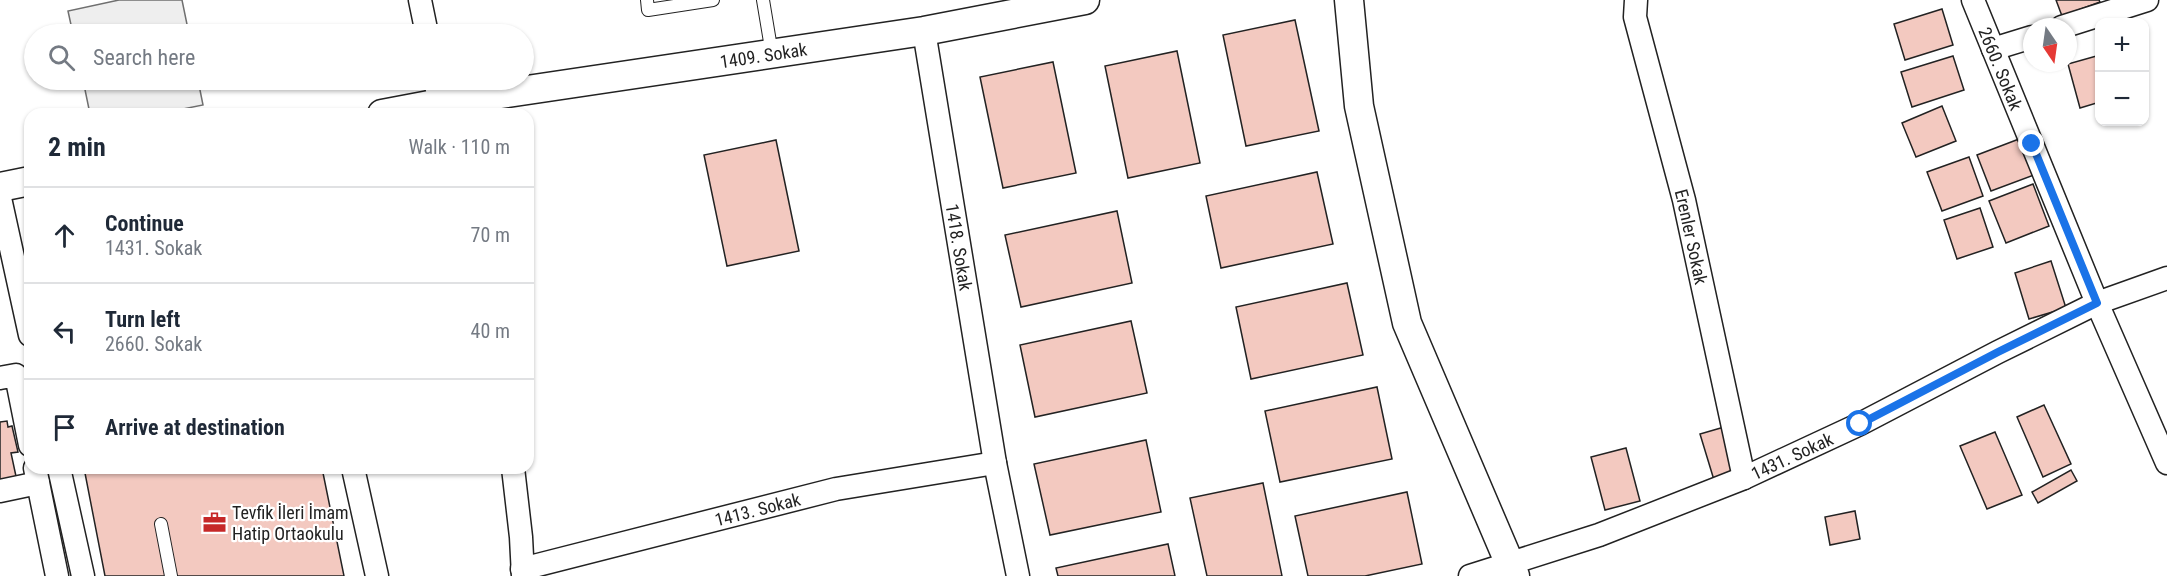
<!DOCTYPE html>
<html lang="en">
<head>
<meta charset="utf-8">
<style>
	:root { --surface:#fff; --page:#f6f6f7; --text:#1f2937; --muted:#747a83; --line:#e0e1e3 }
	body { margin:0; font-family:"Roboto Condensed",sans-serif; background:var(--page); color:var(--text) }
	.controls { position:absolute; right:18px; top:18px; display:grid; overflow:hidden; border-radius:12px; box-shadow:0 2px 4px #0004 }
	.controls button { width:54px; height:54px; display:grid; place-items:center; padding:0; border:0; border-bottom:2px solid var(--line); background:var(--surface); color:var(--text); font:30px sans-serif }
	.compass { position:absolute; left:2023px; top:18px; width:54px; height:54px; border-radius:50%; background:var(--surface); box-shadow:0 2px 4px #0004; rotate:167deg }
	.stop { position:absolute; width:18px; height:18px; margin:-14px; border:4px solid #1a73e8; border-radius:50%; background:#fff }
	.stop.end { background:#1a73e8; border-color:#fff; box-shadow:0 2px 6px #0008 }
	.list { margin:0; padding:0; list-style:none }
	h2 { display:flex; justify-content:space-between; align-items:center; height:78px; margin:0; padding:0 24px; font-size:26px }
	h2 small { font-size:20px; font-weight:400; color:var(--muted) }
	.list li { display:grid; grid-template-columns:39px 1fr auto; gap:18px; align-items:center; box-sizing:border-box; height:96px; padding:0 24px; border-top:2px solid var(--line) }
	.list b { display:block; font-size:22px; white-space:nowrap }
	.list p { margin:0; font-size:20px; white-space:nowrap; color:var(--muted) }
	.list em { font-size:20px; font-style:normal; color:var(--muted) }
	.icon { flex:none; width:33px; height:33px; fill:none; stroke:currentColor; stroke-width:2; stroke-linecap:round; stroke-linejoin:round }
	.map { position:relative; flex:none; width:2167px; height:576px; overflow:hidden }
	.search { position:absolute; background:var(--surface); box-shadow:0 2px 4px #0004; left:24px; top:24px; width:510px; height:66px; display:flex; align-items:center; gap:15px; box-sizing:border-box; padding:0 21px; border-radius:33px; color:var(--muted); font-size:22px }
	.panel { position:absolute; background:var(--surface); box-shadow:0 2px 4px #0004; left:24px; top:108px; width:510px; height:366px; border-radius:18px }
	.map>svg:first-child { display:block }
	.green { fill:#eee; stroke:#6f6f6f; stroke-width:1.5 }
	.building { fill:#f3c9c0; stroke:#222; stroke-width:1.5 }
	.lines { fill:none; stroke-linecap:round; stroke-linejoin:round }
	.service-casing { stroke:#222; stroke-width:14 }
	.minor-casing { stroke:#222; stroke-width:25 }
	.tertiary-casing { stroke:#222; stroke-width:31 }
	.service { stroke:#fff; stroke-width:12 }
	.minor { stroke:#fff; stroke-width:22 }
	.tertiary { stroke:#fff; stroke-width:28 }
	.route { stroke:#1a73e8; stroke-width:8 }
	.labels { text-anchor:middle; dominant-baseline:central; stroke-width:4.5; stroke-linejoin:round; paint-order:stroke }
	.street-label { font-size:18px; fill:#222; stroke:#fff }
	.poi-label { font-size:18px; fill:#222; stroke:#fff; text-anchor:start }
</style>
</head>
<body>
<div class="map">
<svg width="2167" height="576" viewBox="0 0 2167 576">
	<rect width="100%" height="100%" fill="#fff"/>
	<!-- green -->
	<g class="green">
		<path d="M119,0h63l7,34h-116l-5,-23z"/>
		<path d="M83,80h115l5,25 -45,9h-68z"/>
	</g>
	<!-- building -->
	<g class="building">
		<path d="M2056,0h43l1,2 -38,14z"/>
		<path d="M1942,9l11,36 -48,15 -11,-36z"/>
		<path d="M1295,20l24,111 -73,15 -23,-111z"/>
		<path d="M1177,51l23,112 -72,15 -23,-112z"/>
		<path d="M2100,55v47l-20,6 -12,-44z"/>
		<path d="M1953,56l11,34 -52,17 -11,-35z"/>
		<path d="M1053,62l23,111 -73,15 -23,-111z"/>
		<path d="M1942,106l14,35 -40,16 -14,-34z"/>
		<path d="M2019,139l15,36 -43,16 -14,-36z"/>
		<path d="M776,140l23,111 -72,15 -23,-111z"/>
		<path d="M1969,157l14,39 -41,15 -15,-39z"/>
		<path d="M1317,172l16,72 -112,24 -15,-72z"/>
		<path d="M2033,184l16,42 -43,17 -17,-42z"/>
		<path d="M1980,208l13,39 -36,12 -13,-39z"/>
		<path d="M1117,211l15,72 -111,24 -16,-72z"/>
		<path d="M2051,261l15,47 -37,11 -14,-46z"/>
		<path d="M1347,283l16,72 -112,24 -15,-72z"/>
		<path d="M1131,321l16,72 -112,24 -15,-72z"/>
		<path d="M1377,387l15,72 -112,23 -15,-71z"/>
		<path d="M2044,405l27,59 -28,13 -26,-60z"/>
		<path d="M7,421l1,6 4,-1 6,26 -7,1 6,28 -17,4v-63z"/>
		<path d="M1738,423l13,46 -37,11 -14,-46z"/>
		<path d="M1995,432l27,63 -35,14 -27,-63z"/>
		<path d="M1146,440l15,72 -111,23 -16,-71z"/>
		<path d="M1626,448l14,53 -35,9 -14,-53z"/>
		<path d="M84,468h238l22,108h-239z"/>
		<path d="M2071,470l6,11 -39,22 -6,-11z"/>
		<path d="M1263,483l19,93h-75l-17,-78z"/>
		<path d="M1407,492l15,72 -57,12h-57l-13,-60z"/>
		<path d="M1855,511l5,28 -30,6 -5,-28z"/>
		<path d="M1168,544l7,32h-117l-2,-8z"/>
	</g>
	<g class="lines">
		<defs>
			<g id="service">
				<path d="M647,0l1,10 65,-10"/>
				<path d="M763,0l9,54"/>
				<path d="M161,524l10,52"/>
			</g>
			<g id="minor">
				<path d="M420,0l7,34"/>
				<path id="s1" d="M1636,0l-1,17 49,183 60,278"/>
				<path id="s2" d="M1973,0l124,303 70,160"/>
				<path d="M2062,27l85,-27"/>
				<path id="s3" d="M924,31l71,432 23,113"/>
				<path d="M1993,49l39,-12"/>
				<path d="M435,80l7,34"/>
				<path d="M0,198l30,137"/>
				<path d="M0,378l16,-3 14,70"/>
				<path d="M35,468l22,108"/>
				<path d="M59,468l24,108"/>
				<path d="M353,468l24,108"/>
				<path d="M513,468l8,69 2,39"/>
				<path d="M0,491l38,-8"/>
				<path id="s4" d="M522,569l314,-80 159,-26"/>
				<path id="s5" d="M1470,576l129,-41 145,-57 116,-54 138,-72 99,-49 70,-25"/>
			</g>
			<g id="tertiary">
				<path d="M1349,0l10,106 48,217 108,253"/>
				<path id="s6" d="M382,114l58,-11 484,-72 161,-31"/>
				<path d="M0,187l30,-6"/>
			</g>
		</defs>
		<!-- service casing -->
		<use href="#service" class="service-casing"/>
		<!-- minor casing -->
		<use href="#minor" class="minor-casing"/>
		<!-- tertiary casing -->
		<use href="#tertiary" class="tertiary-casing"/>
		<!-- service -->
		<use href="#service" class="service"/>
		<!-- minor -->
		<use href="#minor" class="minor"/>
		<!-- tertiary -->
		<use href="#tertiary" class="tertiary"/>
	</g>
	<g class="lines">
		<!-- route -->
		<path class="route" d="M1860,424l138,-72 99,-49 -65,-159"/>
	</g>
	<!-- icons -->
	<defs>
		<symbol id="office-bare" viewBox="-9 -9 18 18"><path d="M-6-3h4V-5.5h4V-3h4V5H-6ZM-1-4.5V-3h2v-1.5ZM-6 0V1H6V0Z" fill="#c62828" stroke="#fff" stroke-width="2.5" paint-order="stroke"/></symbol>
	</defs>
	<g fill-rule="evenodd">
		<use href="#office-bare" x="198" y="506" width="33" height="33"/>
	</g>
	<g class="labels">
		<!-- street labels -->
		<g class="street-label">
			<text stroke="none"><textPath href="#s6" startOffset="386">1409. Sokak</textPath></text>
			<text stroke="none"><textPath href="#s2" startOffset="74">2660. Sokak</textPath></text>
			<text stroke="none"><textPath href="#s1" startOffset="244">Erenler Sokak</textPath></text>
			<text stroke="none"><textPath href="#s3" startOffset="219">1418. Sokak</textPath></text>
			<text stroke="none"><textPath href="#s5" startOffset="344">1431. Sokak</textPath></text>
			<text stroke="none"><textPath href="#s4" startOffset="243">1413. Sokak</textPath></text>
		</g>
		<!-- poi labels -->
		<g class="poi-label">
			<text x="232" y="512">Tevfik İleri İmam<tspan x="232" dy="21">Hatip Ortaokulu</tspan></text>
		</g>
	</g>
</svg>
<div class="controls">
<button>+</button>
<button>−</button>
</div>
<svg class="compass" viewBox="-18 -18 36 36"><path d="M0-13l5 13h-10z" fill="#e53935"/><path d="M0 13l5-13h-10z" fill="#747a83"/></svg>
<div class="stop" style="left:1860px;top:424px"></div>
<div class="stop end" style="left:2032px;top:144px"></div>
<div class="search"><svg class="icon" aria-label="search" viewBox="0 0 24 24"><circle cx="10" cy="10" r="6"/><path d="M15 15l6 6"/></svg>Search here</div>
<section class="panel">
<h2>2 min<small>Walk · 110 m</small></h2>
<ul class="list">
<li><svg class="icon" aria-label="ahead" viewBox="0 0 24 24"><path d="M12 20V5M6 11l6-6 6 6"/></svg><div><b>Continue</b><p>1431. Sokak</p></div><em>70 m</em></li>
<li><svg class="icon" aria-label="left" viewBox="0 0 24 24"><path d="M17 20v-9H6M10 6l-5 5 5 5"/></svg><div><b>Turn left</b><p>2660. Sokak</p></div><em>40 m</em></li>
<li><svg class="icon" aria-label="arrive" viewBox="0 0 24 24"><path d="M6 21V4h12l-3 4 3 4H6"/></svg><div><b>Arrive at destination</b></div></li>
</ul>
</section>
</div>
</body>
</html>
